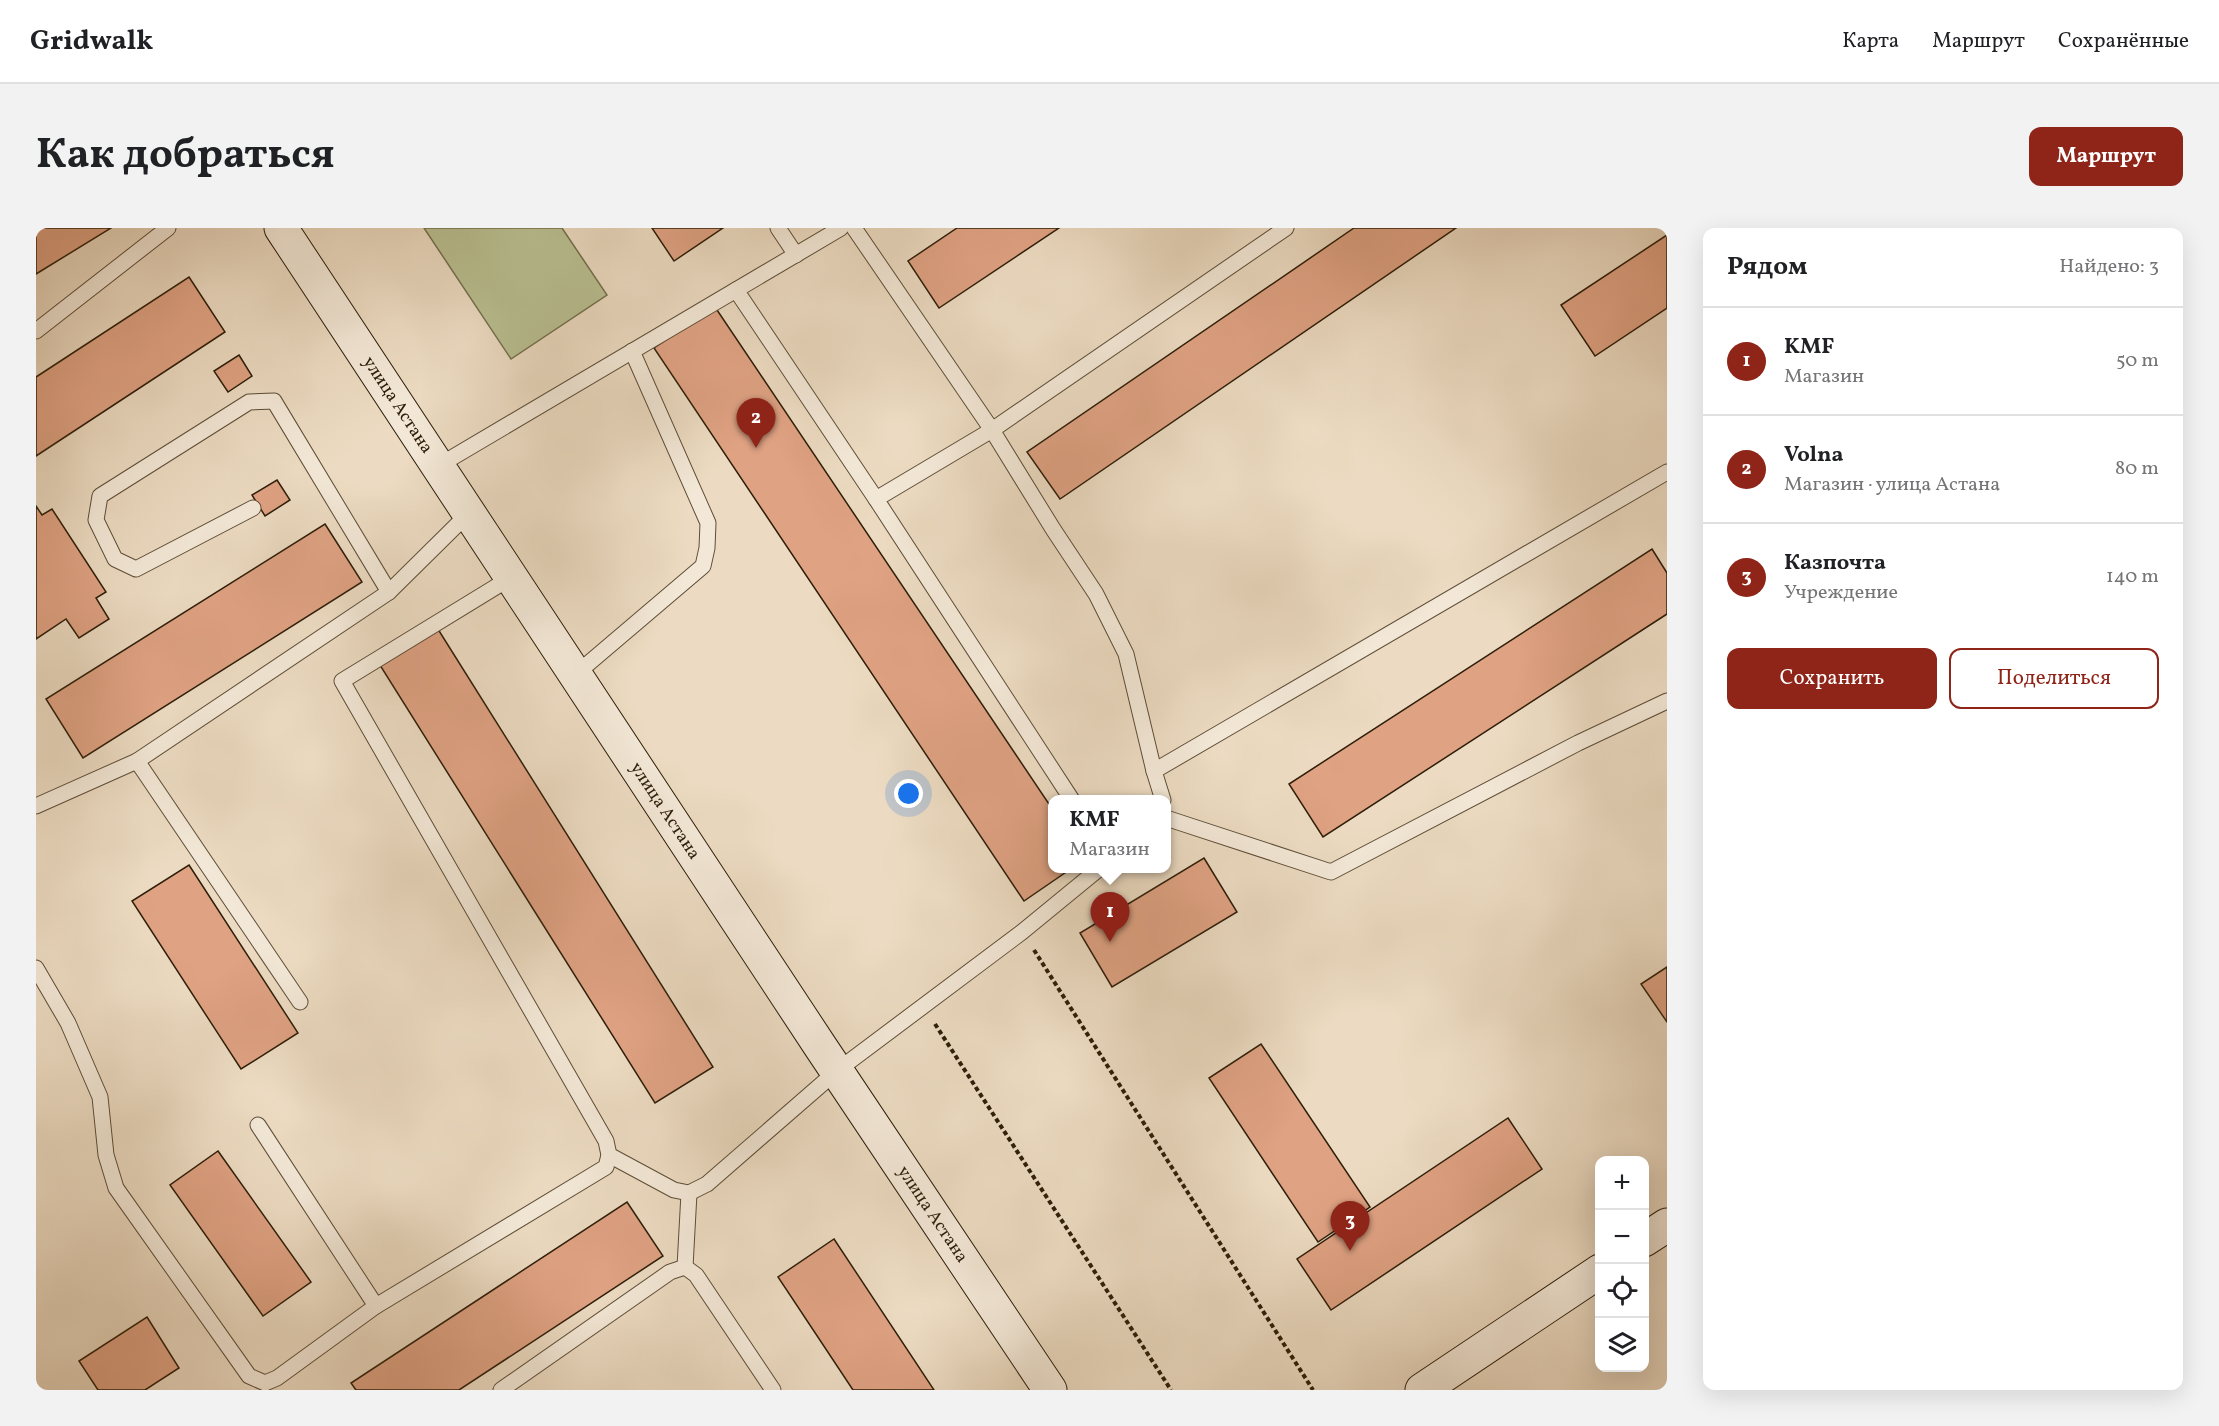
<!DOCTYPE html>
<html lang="ru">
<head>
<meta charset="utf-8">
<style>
	:root { --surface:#fff; --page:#f2f2f2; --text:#202124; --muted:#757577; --line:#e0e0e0; --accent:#8f2418 }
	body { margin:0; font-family:Vollkorn,serif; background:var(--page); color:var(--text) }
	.controls { position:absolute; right:18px; bottom:18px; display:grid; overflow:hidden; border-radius:12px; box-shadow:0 6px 24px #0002 }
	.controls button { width:54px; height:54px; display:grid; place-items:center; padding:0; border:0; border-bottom:2px solid var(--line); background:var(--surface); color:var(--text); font:30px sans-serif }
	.you { position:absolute; left:873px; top:566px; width:21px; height:21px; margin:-15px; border:4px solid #fff; border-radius:50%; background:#1a73e8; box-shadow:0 0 0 9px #1a73e833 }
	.badge { display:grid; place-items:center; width:39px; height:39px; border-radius:50%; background:var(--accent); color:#fff; font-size:20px; font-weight:700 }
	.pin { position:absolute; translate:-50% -50px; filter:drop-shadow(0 2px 3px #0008) }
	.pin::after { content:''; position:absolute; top:32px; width:21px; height:18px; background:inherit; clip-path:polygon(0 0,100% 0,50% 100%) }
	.popup { position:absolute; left:1012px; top:567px; width:123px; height:78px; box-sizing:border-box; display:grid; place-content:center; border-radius:12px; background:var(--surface); filter:drop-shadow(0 2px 4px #0005); font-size:20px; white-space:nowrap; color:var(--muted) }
	.popup b { font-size:22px; color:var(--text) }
	.popup::after { content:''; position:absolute; left:50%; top:100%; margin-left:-12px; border:12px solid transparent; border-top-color:var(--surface) }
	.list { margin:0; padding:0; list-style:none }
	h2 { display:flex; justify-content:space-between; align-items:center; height:78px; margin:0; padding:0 24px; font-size:26px }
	h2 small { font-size:20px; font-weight:400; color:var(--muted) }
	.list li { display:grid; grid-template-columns:39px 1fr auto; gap:18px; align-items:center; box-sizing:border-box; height:108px; padding:0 24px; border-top:2px solid var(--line) }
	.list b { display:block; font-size:22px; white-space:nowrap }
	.list p { margin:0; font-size:20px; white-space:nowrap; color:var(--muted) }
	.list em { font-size:20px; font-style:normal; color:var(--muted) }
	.actions { display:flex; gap:12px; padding:18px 24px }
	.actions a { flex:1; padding:14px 0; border:2px solid var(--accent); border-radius:12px; text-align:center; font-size:21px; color:var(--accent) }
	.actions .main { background:var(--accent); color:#fff }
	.icon { flex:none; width:33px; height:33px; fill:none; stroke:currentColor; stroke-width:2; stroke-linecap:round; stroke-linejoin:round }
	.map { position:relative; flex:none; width:1631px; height:1162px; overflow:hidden; border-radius:12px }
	header { display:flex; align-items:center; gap:36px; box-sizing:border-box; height:84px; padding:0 30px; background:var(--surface); border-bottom:2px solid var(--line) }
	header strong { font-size:28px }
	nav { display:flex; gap:33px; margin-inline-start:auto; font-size:21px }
	.intro { display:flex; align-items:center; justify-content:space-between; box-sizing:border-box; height:144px; padding:0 36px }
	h1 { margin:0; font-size:42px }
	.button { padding:15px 27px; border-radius:12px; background:var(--accent); color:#fff; font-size:21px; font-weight:700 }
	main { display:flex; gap:36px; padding:0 36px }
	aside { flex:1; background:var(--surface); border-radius:12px; box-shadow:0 6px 24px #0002 }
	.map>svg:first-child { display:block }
	.green { fill:#b9c092; stroke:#736f4e; stroke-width:1.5 }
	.building { fill:#dfa283; stroke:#2d1e09; stroke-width:1.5 }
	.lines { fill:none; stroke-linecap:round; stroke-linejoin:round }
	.lane-casing { stroke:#5d4d37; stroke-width:17 }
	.secondary-casing { stroke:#2d1e09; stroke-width:35 }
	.path { stroke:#2d1e09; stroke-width:4; stroke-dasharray:4.5 3; stroke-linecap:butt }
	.lane { stroke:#f3e8d7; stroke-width:15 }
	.secondary { stroke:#f3e8d7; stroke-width:33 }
	.labels { text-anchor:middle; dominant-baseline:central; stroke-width:4.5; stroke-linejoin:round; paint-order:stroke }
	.street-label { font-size:18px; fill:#2d1e09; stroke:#f3e8d7 }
</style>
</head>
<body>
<header>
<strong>Gridwalk</strong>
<nav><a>Карта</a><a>Маршрут</a><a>Сохранённые</a></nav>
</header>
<div class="intro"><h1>Как добраться</h1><a class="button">Маршрут</a></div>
<main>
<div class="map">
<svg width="1631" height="1162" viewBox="0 0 1631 1162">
	<rect width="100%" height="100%" fill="#ecdbc2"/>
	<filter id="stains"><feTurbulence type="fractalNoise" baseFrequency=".00333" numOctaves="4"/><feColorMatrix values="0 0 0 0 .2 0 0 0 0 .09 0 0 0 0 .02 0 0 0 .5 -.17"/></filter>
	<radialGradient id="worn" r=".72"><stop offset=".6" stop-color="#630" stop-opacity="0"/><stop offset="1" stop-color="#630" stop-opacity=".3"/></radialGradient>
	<!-- green -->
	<path class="green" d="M388,0h138l45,67 -96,64z"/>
	<!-- building -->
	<g class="building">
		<path d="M0,0h75l-75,46z"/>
		<path d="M616,0h71l-49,33z"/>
		<path d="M921,0h102l-120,80 -31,-47z"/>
		<path d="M1318,0h102l-396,271 -33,-47z"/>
		<path d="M1631,7v73l-72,48 -34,-51z"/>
		<path d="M153,49l36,55 -189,124v-79z"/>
		<path d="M679,79l338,503v58h19l-48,33 -370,-553z"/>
		<path d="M203,127l13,21 -24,16 -14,-21z"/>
		<path d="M241,252l13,20 -25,16 -13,-21z"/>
		<path d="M0,278l6,9 10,-6 54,83 -10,6 13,21 -30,19 -13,-19 -30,20z"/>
		<path d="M289,296l37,58 -279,176 -37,-59z"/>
		<path d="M1616,321l15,24v41l-344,223 -34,-53z"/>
		<path d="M400,398l277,441 -58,36 -277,-441z"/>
		<path d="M1168,630l33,54 -125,75 -32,-54z"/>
		<path d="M153,637l109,168 -57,36 -109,-168z"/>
		<path d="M1631,739v55l-26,-38z"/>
		<path d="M1225,816l109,163 -52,35 -109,-164z"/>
		<path d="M1472,890l34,51 -211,141 -34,-51z"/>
		<path d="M182,923l93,131 -48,34 -93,-131z"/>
		<path d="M591,974l36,54 -204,134h-103l-5,-7z"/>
		<path d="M798,1011l100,151h-81l-75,-113z"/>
		<path d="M111,1089l32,51 -34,22h-47l-19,-29z"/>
	</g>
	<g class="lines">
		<defs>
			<g id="lane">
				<path d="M742,0l18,27"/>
				<path d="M818,0l138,202 294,-202"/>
				<path d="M700,62l140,209"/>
				<path d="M0,103l132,-103"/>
				<path d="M402,238l403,-238"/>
				<path d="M217,280l-117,61 -21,-10 -19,-39 4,-24 149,-94 25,-1 115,191"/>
				<path d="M540,446l127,-108 4,-18 1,-25 -76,-172"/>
				<path d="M101,533l163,241"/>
				<path d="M1118,543l513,-299"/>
				<path d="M1036,572l-196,-301 116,-69 61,99 43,65 30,60 28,117 9,29"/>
				<path d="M0,578l101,-45 252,-169 80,-79"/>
				<path d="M1131,593l2,-2 162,53 247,-129 89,-42"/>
				<path d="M0,740l32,55 32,74 6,58 10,33 133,188 16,7 12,-5 99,-72 230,-139 3,-12 -3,-14 -264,-460 170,-104"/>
				<path d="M222,897l118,181"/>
				<path d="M573,927l65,35 15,3 18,-9 131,-114 184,-138 78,-64"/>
				<path d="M649,1039l11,8 77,115"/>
				<path d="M649,1039l4,-74"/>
				<path d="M465,1162l169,-118 15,-5"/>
			</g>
			<g id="secondary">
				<path id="s1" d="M245,0l539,818 230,344"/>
				<path d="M1608,1012l23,-15"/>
				<path d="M1386,1162l178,-119"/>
			</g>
		</defs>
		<!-- lane casing -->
		<use href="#lane" class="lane-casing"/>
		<!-- secondary casing -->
		<use href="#secondary" class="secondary-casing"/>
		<!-- path -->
		<g class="path">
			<path d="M998,722l279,440"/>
			<path d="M899,796l236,366"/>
		</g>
		<!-- lane -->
		<use href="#lane" class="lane"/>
		<!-- secondary -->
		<use href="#secondary" class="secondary"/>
	</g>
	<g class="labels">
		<!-- street labels -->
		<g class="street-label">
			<text stroke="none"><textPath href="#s1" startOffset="212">улица Астана</textPath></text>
			<text stroke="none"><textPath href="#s1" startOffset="698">улица Астана</textPath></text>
			<text stroke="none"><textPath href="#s1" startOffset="1182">улица Астана</textPath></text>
		</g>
	</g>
	<rect width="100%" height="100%" filter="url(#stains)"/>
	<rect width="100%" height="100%" fill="url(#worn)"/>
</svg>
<div class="controls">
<button>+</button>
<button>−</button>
<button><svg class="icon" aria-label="locate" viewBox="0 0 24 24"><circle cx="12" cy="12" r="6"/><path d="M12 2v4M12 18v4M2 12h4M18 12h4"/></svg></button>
<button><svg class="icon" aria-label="layers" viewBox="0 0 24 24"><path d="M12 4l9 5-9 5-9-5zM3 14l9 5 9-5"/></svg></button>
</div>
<div class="you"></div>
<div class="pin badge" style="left:1074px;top:714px">1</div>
<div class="popup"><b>KMF</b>Магазин</div>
<div class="pin badge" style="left:720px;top:220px">2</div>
<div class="pin badge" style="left:1314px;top:1023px">3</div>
</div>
<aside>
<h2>Рядом<small>Найдено: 3</small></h2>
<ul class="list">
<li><span class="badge">1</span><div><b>KMF</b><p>Магазин</p></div><em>50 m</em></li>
<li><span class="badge">2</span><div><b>Volna</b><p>Магазин · улица Астана</p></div><em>80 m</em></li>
<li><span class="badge">3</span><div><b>Казпочта</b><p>Учреждение</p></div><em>140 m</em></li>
</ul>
<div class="actions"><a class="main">Сохранить</a><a>Поделиться</a></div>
</aside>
</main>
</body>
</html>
